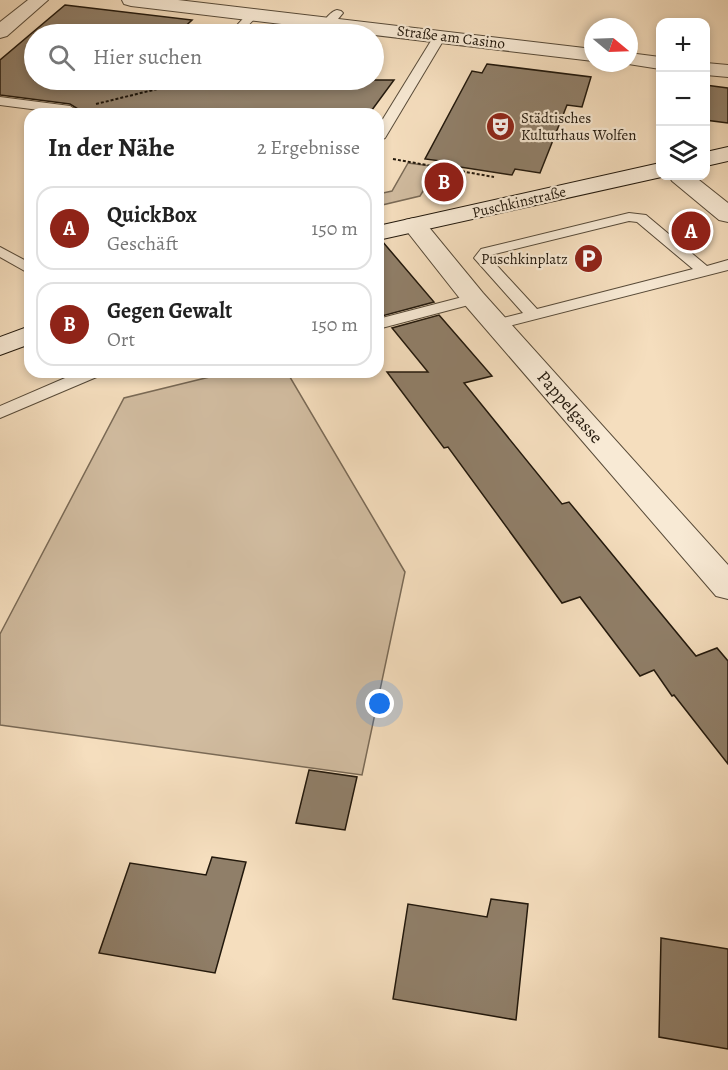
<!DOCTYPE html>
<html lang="de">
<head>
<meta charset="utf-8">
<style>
	:root { --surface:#fff; --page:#f2f2f2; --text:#222; --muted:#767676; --line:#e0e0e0; --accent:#8f2418 }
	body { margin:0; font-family:Alegreya,serif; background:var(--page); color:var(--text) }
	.controls { position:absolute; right:18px; top:18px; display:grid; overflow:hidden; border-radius:12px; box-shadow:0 3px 9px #0003 }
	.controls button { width:54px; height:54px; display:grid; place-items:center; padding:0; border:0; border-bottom:2px solid var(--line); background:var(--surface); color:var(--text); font:30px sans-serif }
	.compass { position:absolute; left:584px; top:18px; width:54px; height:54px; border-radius:50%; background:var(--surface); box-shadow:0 3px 9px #0003; rotate:109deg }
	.you { position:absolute; left:380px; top:704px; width:21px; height:21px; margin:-15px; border:4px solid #fff; border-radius:50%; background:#1a73e8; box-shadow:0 0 0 9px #1a73e833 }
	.badge { display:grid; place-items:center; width:39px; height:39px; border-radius:50%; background:var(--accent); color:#fff; font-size:20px; font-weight:700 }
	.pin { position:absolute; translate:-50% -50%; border:3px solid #fff; box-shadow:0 2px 6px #0006 }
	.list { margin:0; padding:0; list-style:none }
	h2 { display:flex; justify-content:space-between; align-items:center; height:78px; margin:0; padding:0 24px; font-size:26px }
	h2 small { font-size:20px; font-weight:400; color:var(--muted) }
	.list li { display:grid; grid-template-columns:39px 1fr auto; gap:18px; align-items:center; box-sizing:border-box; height:84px; margin:0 12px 12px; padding:0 12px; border:2px solid var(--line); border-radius:18px }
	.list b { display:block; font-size:22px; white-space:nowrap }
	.list p { margin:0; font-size:20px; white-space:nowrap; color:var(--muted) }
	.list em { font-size:20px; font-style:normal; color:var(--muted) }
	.icon { flex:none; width:33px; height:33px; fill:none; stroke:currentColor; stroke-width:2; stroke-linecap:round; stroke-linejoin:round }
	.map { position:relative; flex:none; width:728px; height:1070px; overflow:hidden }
	.search { position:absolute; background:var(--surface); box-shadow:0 3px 9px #0003; left:24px; top:24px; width:360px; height:66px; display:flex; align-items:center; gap:15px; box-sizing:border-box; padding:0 21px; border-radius:33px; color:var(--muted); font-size:22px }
	.panel { position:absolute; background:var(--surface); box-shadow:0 3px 9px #0003; left:24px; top:108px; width:360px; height:270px; border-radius:18px }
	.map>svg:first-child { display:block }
	.green { fill:#d1bca0; stroke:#7a6a56; stroke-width:1.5 }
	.building { fill:#907f69; stroke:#22180c; stroke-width:1.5 }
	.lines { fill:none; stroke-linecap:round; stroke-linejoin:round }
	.lane-casing { stroke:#574a38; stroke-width:2 }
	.street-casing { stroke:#574a38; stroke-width:2 }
	.secondary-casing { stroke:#22180c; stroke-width:2 }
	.path { stroke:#22180c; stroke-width:2; stroke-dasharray:3 2; stroke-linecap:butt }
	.lane { fill:#f8ead5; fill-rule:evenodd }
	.street { fill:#f8ead5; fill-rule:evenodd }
	.secondary { fill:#f8ead5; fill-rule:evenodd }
	.labels { text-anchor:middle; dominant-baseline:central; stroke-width:4.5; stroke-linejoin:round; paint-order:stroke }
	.far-street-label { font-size:15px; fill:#22180c; stroke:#f8ead5 }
	.far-poi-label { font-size:15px; fill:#22180c; stroke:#f8ead5; text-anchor:start }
	.street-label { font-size:18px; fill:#22180c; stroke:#f8ead5 }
</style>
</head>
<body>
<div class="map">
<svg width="728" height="1070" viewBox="0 0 728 1070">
	<rect width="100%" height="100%" fill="#f5debe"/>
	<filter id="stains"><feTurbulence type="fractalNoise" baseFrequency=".00333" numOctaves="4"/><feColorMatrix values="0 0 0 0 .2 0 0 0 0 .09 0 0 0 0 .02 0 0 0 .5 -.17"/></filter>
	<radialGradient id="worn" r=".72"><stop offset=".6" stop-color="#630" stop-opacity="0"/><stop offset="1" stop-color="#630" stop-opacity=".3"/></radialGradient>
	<!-- green -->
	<g class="green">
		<path d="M408,163l30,4 -18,29 -42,10v-12l14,-3z"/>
		<path d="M230,372h57l118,200 -43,203 -362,-50v-91l124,-236z"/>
	</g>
	<!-- building -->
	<g class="building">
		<path d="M65,5l127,15 -15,14h-143v46h360l-25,34h-295l4,-5 -8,-5 -70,-9v-35z"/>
		<path d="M487,64l104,13 -9,30 -15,-2 -27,68 -25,-4 -3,6 -65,-10 2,-3 -24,-3 47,-88 10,2z"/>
		<path d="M705,85l23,3v35l-23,-3z"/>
		<path d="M382,241l52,61 -52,14 -4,-6v-68z"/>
		<path d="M439,315l53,61 -28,7 98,121 7,-2 127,154 21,-8 11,13v103l-54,-69 -2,1 -18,-26 -14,6 -60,-79 -18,6 -114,-156 -4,1 -57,-76h41l-36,-44z"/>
		<path d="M309,770l48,7 -12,53 -49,-7z"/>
		<path d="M212,857l34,5 -31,111 -116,-20 31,-90 76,12z"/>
		<path d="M491,899l37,5 -12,116 -123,-21 15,-95 79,13z"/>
		<path d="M661,938l67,11v100l-69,-12z"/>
	</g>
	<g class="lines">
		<defs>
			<g id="lane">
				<path d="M337,10l4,1 2,2 -10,12h-8c-3,-5 7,-14 12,-15z"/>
				<path d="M253,11l6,3 -19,20h-11l20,-22z"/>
				<path d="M440,33l6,3 -61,102 -7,4v-15l56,-91z"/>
				<path d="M0,97l70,9 6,4 -6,4 -70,-9z"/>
				<path d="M629,213l17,2 61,51 21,-6v10l-231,59 -6,-2 -2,-3 2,-3 32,-8 -49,-55 7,-9zM629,221l8,1 56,47 -156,40 -47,-51 1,-3z"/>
				<path d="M0,247l30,16v11l-30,-17z"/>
				<path d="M474,294l6,2 2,3 -2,3 -102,27v-10z"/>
				<path d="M79,372h22l-2,4 -99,42v-12z"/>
			</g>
			<g id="street">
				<path d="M28,0h20l-41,36 -7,2v-16z"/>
				<path d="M122,0h56l415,49v12l-462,-55 -7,-2z"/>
				<path d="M629,53l31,4v12l-38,-6h7z"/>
				<path d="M706,63l22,2v12l-22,-2z"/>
				<path d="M669,176h25l34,27v19l-9,-2 -47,-39z"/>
				<path d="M414,218l9,2 60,73 245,272v34l-12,-3 -251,-291 -63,-80 3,-5z"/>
			</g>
			<g id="secondary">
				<path d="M728,147v14l-22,5v-14z"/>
				<path d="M660,163v13h6l-288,64v-14z"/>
				<path d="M30,326v18l-30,11v-18z"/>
			</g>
		</defs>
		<!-- lane casing -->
		<use href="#lane" class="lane-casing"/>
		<!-- street casing -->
		<use href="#street" class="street-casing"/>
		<!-- secondary casing -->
		<use href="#secondary" class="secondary-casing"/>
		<!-- path -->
		<g class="path">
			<path d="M96,104l98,-24"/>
			<path d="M393,159l101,18"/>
		</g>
		<!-- lane -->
		<use href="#lane" class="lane"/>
		<!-- street -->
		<use href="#street" class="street"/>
		<!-- secondary -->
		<use href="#secondary" class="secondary"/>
	</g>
	<!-- icons -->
	<defs>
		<symbol id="theatre-disc" viewBox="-11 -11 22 22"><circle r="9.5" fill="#8f2418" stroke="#f8ead5"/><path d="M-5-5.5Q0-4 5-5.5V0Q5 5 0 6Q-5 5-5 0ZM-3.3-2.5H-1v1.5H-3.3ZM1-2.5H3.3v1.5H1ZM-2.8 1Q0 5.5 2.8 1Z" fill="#fff"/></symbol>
		<symbol id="parking-disc" viewBox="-11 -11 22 22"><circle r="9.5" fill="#8f2418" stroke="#f8ead5"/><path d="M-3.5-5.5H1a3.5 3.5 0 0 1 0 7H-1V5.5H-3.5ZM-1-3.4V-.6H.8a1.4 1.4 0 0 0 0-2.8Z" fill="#fff"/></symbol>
	</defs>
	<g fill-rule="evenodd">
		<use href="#theatre-disc" x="484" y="110" width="33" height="33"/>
		<use href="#parking-disc" x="572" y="242" width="33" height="33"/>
	</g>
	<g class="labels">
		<!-- far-street labels -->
		<g class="far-street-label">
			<text transform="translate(451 37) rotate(7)">Straße am Casino</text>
			<text transform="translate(519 202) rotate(-13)">Puschkinstraße</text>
		</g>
		<!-- far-poi labels -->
		<g class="far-poi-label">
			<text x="521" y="118">Städtisches<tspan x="521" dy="17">Kulturhaus Wolfen</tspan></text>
			<text x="568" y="259" text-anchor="end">Puschkinplatz</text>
		</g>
		<!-- street labels -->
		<g class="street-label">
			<text transform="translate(570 407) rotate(49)">Pappelgasse</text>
		</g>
	</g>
	<rect width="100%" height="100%" filter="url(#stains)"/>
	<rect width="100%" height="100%" fill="url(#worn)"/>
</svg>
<div class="controls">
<button>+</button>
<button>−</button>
<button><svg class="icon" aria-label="layers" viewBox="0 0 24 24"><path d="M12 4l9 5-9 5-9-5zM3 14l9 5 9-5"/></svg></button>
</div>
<svg class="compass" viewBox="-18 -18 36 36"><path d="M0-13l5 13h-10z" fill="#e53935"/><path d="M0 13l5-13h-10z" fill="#767676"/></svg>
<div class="you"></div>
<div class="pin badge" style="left:691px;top:231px">A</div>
<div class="pin badge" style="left:444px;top:182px">B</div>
<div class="search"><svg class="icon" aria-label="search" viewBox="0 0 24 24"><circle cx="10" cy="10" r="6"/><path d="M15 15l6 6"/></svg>Hier suchen</div>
<section class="panel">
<h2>In der Nähe<small>2 Ergebnisse</small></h2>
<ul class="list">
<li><span class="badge">A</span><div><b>QuickBox</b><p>Geschäft</p></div><em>150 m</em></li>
<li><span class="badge">B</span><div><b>Gegen Gewalt</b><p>Ort</p></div><em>150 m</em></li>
</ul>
</section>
</div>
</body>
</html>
